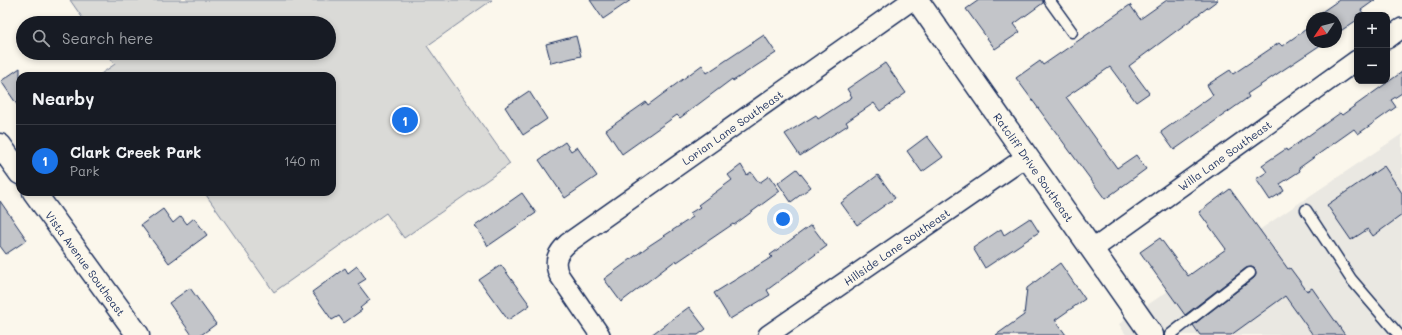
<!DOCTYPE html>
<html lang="en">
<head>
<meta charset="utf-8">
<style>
	:root { --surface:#171b24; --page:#242831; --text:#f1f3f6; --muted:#9ea1a6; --line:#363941; --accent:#1a73e8 }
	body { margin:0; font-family:Mali,sans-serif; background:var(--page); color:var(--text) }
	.controls { position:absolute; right:12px; top:12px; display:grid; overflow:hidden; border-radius:8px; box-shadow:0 2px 6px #0003 }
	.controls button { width:36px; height:36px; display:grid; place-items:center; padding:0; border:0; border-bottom:1px solid var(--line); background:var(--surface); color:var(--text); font:20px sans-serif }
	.compass { position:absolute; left:1306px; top:12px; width:36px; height:36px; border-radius:50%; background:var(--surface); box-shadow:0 2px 6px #0003; rotate:235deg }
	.you { position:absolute; left:783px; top:219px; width:14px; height:14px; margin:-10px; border:3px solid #fff; border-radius:50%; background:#1a73e8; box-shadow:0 0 0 6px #1a73e833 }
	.badge { display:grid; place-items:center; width:26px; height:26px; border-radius:50%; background:var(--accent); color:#fff; font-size:13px; font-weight:700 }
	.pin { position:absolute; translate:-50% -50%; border:2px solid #fff; box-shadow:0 1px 4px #0006 }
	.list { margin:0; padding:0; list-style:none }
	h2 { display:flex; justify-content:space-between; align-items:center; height:52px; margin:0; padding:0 16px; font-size:17px }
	h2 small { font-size:13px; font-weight:400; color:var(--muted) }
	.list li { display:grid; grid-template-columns:26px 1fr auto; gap:12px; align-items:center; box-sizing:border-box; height:72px; padding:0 16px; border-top:1px solid var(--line) }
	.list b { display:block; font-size:15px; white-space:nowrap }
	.list p { margin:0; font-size:13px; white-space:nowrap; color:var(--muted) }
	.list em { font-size:13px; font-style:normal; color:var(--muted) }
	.icon { flex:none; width:22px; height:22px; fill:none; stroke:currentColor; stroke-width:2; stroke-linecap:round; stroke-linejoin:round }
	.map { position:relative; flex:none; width:1402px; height:335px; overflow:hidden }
	.search { position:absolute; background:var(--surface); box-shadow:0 2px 6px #0003; left:16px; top:16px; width:320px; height:44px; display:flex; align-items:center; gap:10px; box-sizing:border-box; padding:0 14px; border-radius:22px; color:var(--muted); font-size:15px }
	.panel { position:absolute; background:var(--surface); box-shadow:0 2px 6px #0003; left:16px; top:72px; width:320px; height:124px; border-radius:12px }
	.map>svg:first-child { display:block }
	.built { fill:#eae8e2 }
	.green { fill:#dadad7; stroke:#7a849a }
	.building { fill:#c3c5c9; stroke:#1b2f5e }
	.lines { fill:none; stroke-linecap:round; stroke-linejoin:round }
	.lane-casing { stroke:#1b2f5e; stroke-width:13 }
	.street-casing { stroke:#1b2f5e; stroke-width:22 }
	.secondary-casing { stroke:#1b2f5e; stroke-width:25 }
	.lane { stroke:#fbf7ec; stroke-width:10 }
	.street { stroke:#fbf7ec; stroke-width:19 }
	.secondary { stroke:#fbf7ec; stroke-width:22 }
	.labels { text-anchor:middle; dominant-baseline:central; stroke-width:3; stroke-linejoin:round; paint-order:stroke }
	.street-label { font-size:11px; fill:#1b2f5e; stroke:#fbf7ec }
</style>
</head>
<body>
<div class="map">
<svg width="1402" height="335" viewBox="0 0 1402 335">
	<rect width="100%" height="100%" fill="#fbf7ec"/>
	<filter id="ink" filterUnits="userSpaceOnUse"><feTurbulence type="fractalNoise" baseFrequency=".025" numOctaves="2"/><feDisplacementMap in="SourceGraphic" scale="8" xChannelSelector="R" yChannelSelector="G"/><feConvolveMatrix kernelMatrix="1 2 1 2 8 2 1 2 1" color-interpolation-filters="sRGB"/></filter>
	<g filter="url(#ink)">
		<!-- built -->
		<path class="built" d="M1402,134v201h-276l-7,-11z"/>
		<!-- green -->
		<path class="green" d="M70,0h422l-65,46 83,118 -106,74 -18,-25 -112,79 -70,-100h128v-116h-234l17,-12 -8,-11h222v-30h-243z"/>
		<!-- building -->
		<g class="building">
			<path d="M590,0h41l-28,19z"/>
			<path d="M979,0h64v3l-29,21 6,8 -25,17 -29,-40z"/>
			<path d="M1167,0h51l-89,66 20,27 -13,9 -26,-35 -44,30 51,71 19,-13 10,14 -41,30 -89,-121 24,-17 3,4 87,-60 10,14z"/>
			<path d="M1339,0h36l-14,10 3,5h-7v5l-21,14v-16h-23z"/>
			<path d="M1312,25v17h13l-78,52 2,3 -75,53 -13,-18 52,-37 -6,-10 23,-15 3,4 46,-31 3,3z"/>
			<path d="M764,35l12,18 -43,28 -1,-2 -52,39 -3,-3 -55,39 -16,-24 40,-28 2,3 54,-40 5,8z"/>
			<path d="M576,36l5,20 -30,7 -5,-19z"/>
			<path d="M885,63l21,30 -26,18 -6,-8 -28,19 2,3 -48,31 -15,-22 31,-19 2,4 34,-22 -5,-8z"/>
			<path d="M20,68v41l-19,-28z"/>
			<path d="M1402,72v21l-11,7 5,7 -38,27 -4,-5 -55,39 1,3 -20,13 4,7 -14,9 -14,-21 11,-7 -5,-7 24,-16 1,2 53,-38 2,2z"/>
			<path d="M529,91l18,28 -24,16 -18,-28z"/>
			<path d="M927,136l16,21 -21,15 -15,-21z"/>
			<path d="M565,142l6,9 6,-4 20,29 -32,22 -26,-38z"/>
			<path d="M741,165l6,10 4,-3 8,11 10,-7 11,15 -46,34 -1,-1 -56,38 -1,-2 -55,42 -17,-23 46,-34 43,-28 -3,-4 10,-6 -2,-2 34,-25 -4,-5z"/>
			<path d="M1384,166l18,27v22l-29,21 -5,-7 -17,11 -24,-35z"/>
			<path d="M797,169l14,18 -20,15 -13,-19z"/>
			<path d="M878,175l17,23 -38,27 -16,-22z"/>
			<path d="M1230,189l58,80 2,-1 17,23 5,-3 33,47h-32l-28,-39 -54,39h-31l-7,-10 61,-47 2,-3 -1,-6 -3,-2 -6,1 -61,47 -45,-63 20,-14 28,38 38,-27 -27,-37z"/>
			<path d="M522,193l14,20 -48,33 -13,-20z"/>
			<path d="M0,201l27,39 -21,14 -6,-8z"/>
			<path d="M163,209l10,14 8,-7 6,8 7,-6 13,17 -38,28 -28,-38z"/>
			<path d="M1030,218l9,14 -54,36 -12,-20 28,-19 3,6z"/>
			<path d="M811,225l16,21 -60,44 3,5 -40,24 -16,-26 58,-36 -2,-2z"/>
			<path d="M1060,263l25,36 -30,21 11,15h-70l28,-20 3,-27z"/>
			<path d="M501,265l29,40 -22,15 -29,-40z"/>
			<path d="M357,266l9,13 -8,5 12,16 -10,8 2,2 -18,13 -5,-7 -7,4 -20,-28 33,-24 3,5z"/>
			<path d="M190,288l26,36 -15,11h-9l-23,-32z"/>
			<path d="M689,307l17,22 -8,6h-47z"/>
		</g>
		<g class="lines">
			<defs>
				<g id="lane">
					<path d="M1049,0l23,32"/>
					<path d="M1306,210l45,69 48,56"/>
					<path d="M1170,335l80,-62"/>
				</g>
				<g id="street">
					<path d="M1387,39l15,-11"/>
					<path id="s1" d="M1092,250l265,-190"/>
					<path id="s2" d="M600,335l-41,-60c-6,-14 -2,-22 9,-32l344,-243"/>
					<path id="s3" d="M768,335l258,-178"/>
				</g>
				<g id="secondary">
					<path id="s4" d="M917,0l235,335"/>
					<path d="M0,145l20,28"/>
					<path id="s5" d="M34,192l104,143"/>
				</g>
			</defs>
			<!-- lane casing -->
			<use href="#lane" class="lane-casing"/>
			<!-- street casing -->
			<use href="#street" class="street-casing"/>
			<!-- secondary casing -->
			<use href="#secondary" class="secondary-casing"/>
			<!-- lane -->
			<use href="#lane" class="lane"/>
			<!-- street -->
			<use href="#street" class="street"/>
			<!-- secondary -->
			<use href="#secondary" class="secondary"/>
		</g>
	</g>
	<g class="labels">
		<!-- street labels -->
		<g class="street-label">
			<text stroke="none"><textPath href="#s2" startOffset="310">Lorian Lane Southeast</textPath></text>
			<text stroke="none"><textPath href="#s1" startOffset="163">Willa Lane Southeast</textPath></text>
			<text stroke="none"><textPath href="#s4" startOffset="204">Ratcliff Drive Southeast</textPath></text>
			<text stroke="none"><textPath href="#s3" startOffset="156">Hillside Lane Southeast</textPath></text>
			<text stroke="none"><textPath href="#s5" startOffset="88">Vista Avenue Southeast</textPath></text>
		</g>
	</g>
</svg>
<div class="controls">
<button>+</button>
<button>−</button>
</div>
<svg class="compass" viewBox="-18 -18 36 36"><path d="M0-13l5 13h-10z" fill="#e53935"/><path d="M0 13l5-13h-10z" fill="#9ea1a6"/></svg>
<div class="you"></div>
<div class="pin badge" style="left:405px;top:120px">1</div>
<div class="search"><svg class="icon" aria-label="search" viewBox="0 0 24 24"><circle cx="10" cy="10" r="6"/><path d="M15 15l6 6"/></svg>Search here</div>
<section class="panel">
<h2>Nearby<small></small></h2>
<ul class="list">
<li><span class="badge">1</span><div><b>Clark Creek Park</b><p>Park</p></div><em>140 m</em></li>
</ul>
</section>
</div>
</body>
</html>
